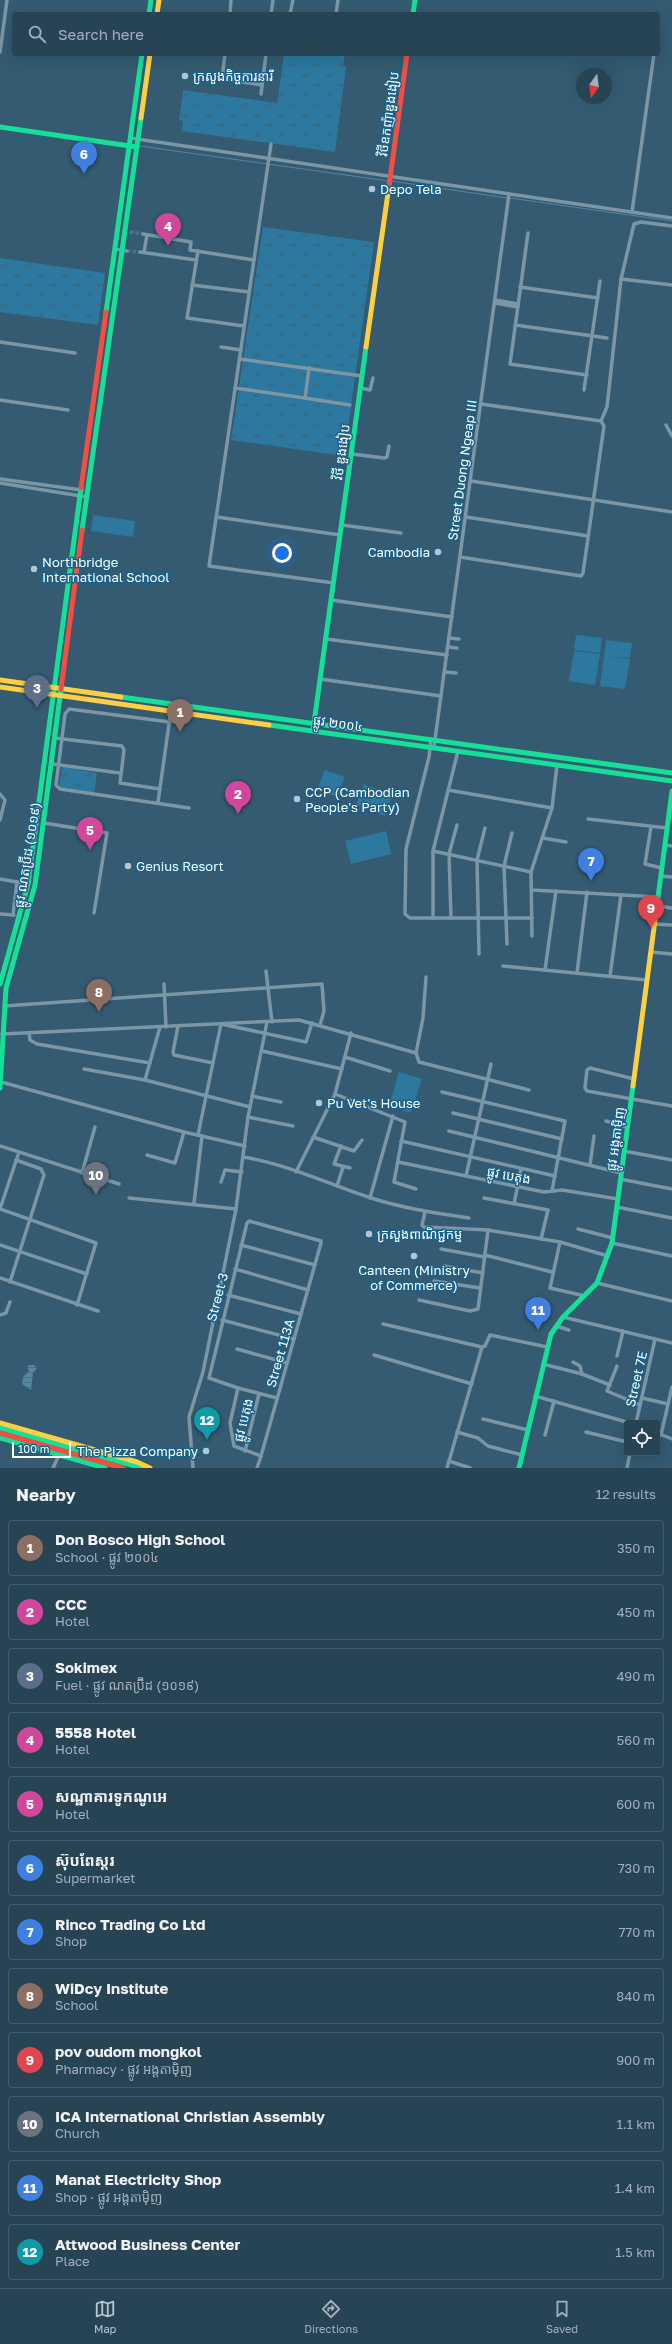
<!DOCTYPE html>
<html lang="en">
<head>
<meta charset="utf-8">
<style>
	:root { --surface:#274455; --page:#334e5f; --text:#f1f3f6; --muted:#a4b0b9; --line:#435c6c; --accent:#b8c6cd }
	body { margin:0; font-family:"Golos Text","Noto Sans Khmer",sans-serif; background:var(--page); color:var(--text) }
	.controls { position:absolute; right:12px; bottom:12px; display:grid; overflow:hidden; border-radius:4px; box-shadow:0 4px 16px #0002 }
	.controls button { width:36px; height:36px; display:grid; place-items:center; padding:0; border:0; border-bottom:1px solid var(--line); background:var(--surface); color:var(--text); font:20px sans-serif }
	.compass { position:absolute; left:576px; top:68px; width:36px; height:36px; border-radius:50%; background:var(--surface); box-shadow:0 4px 16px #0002; rotate:194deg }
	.scale { position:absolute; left:12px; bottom:10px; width:59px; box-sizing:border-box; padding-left:4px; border:2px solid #fff; border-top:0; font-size:11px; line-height:14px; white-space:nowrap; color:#fff; -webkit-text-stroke:3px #1b628a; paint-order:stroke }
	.you { position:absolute; left:282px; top:553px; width:14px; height:14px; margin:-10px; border:3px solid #fff; border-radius:50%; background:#1a73e8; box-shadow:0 0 0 6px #1a73e833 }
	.badge { display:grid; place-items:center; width:26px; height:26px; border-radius:50%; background:var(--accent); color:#fff; font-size:13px; font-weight:700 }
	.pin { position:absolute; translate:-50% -33px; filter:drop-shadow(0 1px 2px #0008) }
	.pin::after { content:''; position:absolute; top:21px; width:14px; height:12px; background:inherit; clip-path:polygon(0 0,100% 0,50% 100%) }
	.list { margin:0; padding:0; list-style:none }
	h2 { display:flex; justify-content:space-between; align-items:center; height:52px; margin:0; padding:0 16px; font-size:17px }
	h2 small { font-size:13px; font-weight:400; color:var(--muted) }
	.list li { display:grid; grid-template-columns:26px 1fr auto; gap:12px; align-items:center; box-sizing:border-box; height:56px; margin:0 8px 8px; padding:0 8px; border:1px solid var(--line); border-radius:4px }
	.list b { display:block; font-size:15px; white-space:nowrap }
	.list p { margin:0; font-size:13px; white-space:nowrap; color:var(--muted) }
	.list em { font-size:13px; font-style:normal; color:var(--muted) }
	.icon { flex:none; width:22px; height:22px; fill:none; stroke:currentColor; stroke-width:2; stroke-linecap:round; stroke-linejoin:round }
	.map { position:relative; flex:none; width:672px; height:1468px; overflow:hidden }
	.search { position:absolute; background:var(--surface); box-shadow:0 4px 16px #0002; left:12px; right:12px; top:12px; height:44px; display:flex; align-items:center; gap:10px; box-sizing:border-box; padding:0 14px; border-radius:4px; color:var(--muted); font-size:15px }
	.sheet { height:820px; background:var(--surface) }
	nav { display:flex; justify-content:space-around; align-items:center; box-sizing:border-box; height:56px; border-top:1px solid var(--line); background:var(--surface); font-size:11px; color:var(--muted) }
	nav a { display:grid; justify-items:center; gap:2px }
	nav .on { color:var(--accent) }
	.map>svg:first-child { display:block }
	.grass { fill:url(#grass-tufts) }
	.park { fill:#2c789f }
	.water { fill:url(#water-rules) }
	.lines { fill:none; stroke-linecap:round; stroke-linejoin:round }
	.stream { stroke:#5586a1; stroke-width:1 }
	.street-tunnel { stroke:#527486; stroke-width:3.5; stroke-dasharray:3.5 2; stroke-linecap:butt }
	.street { stroke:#7b96a5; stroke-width:3.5 }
	.fast { stroke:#16e098; stroke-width:5 }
	.slow { stroke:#ffcf43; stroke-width:5 }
	.jam { stroke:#f24e42; stroke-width:5 }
	.poi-dot { fill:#b8c6cd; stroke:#1b628a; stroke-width:1.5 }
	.labels { text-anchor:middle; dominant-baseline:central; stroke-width:3; stroke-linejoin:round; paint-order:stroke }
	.poi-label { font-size:13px; fill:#fff; stroke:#1b628a; text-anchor:start }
	.street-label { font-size:13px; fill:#fff; stroke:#1b628a }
</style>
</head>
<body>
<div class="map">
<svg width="672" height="1468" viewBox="0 0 672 1468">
	<defs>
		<pattern id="grass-tufts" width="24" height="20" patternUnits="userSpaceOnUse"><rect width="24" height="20" fill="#2c789f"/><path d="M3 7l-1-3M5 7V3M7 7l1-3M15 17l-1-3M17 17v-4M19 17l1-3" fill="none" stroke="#3e6071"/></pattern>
		<pattern id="water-rules" width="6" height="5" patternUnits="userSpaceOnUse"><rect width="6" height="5" fill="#5586a1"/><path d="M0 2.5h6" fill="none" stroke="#516f7f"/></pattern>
	</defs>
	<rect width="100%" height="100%" fill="#345b71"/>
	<!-- grass -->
	<g class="grass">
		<path d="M284,54h61l-2,12 3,1 -11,85 -153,-21 1,-10 -4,-1 4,-30 94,13z"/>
		<path d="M263,227l111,15 -30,214 -113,-16z"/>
		<path d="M0,258l105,15 -7,52 -98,-13z"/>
		<path d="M62,767l35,6 -3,20 -35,-5z"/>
	</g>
	<!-- park -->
	<g class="park">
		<path d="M93,515l42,6 -2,16 -42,-6z"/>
		<path d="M576,635l26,3 -2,15 -26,-3z"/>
		<path d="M606,640l26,3 -2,15 -22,-2 22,3 -5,30 -25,-3z"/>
		<path d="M574,651l26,3 -5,31 -26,-4z"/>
		<path d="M325,770l20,7 -8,20 -20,-7z"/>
		<path d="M364,784l28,11 -7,21 -29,-11z"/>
		<path d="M386,831l5,23 -40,10 -6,-23z"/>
		<path d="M399,1072l23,7 -11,34 -22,-7z"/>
	</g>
	<!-- water -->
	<path class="water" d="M29,1365h5l3,3 -4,5 -2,17 -9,-6 1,-7 6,-6 -2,-4z"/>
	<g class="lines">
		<!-- stream -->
		<g class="stream">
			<path d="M140,146l248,35"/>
			<path d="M391,181l116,17"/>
			<path d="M510,198l162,23"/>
		</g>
		<!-- street-tunnel -->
		<g class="street-tunnel">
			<path d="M130,232l13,2"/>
			<path d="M127,251l13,1"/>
		</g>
		<!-- street -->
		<g class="street">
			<path d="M230,14l1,-14"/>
			<path d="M271,14l2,-14"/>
			<path d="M290,14l3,-14"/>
			<path d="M336,14l2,-14"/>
			<path d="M0,52l7,-52"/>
			<path d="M225,54l-3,25 40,6"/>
			<path d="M261,94l5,-40"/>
			<path d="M130,138l542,80"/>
			<path d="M271,144l-62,422 125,17"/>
			<path d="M632,212l22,-158"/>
			<path d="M528,233l-18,131 77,11"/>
			<path d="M143,234l48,8 -1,8 64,10"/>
			<path d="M115,249l12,2"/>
			<path d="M198,251l-11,67 57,8"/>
			<path d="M140,252l56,8"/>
			<path d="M144,252l3,-17"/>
			<path d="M621,279l51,6"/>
			<path d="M192,285l57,7"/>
			<path d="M520,287l78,11"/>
			<path d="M495,300l23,4"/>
			<path d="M495,303l23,4"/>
			<path d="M515,325l92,13"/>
			<path d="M0,342l75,11"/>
			<path d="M221,347l20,3"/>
			<path d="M240,359l122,17"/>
			<path d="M309,368l-4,30 45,7"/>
			<path d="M235,388l70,10"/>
			<path d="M361,388l9,2 3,-12"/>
			<path d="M584,390l16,-109"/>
			<path d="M0,400l68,10"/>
			<path d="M481,404l120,17"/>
			<path d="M666,425l6,11"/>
			<path d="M352,454l32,4 3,-1 2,-11"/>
			<path d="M0,479l82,11"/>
			<path d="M471,481l201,31"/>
			<path d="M0,483l87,14"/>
			<path d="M217,517l123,18"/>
			<path d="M466,517l122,19"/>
			<path d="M342,525l59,8"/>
			<path d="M460,557l121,19 2,-3 21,-147 -3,-5 6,-14 14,-128 13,-55 7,-2 31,4"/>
			<path d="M331,600l121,17"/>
			<path d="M449,638l10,1"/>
			<path d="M326,639l121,16"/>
			<path d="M448,647l9,1"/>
			<path d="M445,672l11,1"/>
			<path d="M320,679l121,17"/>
			<path d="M170,722l-101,-13 -4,5 -9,71 4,4 129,19"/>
			<path d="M55,738l67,8 2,4 -4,33 40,6"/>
			<path d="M431,739l-2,18 -23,92 -1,65 5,4h122"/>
			<path d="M434,747l75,-553"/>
			<path d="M52,764l68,9"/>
			<path d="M448,790l104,18"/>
			<path d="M0,794l5,6 -5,20"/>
			<path d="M158,802l14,-99"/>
			<path d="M588,819l79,9"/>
			<path d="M44,823l63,10 -13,80"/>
			<path d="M651,827l-6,37 17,4"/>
			<path d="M543,838l23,4"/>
			<path d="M665,845l7,1"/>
			<path d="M433,851l98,21"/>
			<path d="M661,876l11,1"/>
			<path d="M0,879l28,5"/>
			<path d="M532,890l126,7"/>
			<path d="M657,906l15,2"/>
			<path d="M0,914l14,1"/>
			<path d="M13,915l4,-33"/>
			<path d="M433,918v-67l25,-100"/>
			<path d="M451,918l-2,-64 8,-29"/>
			<path d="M654,924l18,1"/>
			<path d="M532,936l-1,-64 21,-64 5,-43"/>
			<path d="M507,944l-3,-78 8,-33"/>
			<path d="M651,952l21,2"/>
			<path d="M479,954l-2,-94 8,-32"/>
			<path d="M503,966l144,14"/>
			<path d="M545,970l11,-79"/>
			<path d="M266,971l6,51"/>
			<path d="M577,973l10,-81"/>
			<path d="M610,976l11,-81"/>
			<path d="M164,984l2,43"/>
			<path d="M4,1006l318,-22 2,27 -4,14"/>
			<path d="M178,1026l-5,26 1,3 39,8"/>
			<path d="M29,1033l1,7 7,4 113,19"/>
			<path d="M2,1034l297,-14 117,33 3,9 110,28"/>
			<path d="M262,1051l80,18"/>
			<path d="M416,1053l7,-35 3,-41"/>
			<path d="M345,1057l45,14"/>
			<path d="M84,1069l61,11 105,27"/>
			<path d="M634,1079l-44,-11 -3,2 -2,18 2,3 85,15"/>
			<path d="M145,1080l15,-53"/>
			<path d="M1,1082l183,50 61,14"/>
			<path d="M442,1092l123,29 -13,70"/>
			<path d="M335,1094l70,28 -11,60 22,7"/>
			<path d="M252,1096l29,6"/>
			<path d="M453,1113l109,26"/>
			<path d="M248,1117l45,9"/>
			<path d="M606,1121l21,6"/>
			<path d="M449,1131l172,42"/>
			<path d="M198,1135l23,-111 85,18 6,-19"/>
			<path d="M313,1137l41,14 8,-11"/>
			<path d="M401,1141l154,35"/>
			<path d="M0,1146l119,38"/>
			<path d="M341,1146l-7,18 16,4"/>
			<path d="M624,1151l48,9"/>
			<path d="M147,1155l28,8 9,-31"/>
			<path d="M243,1157c40,6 86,27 125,40 33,11 67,16 101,21"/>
			<path d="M398,1162l146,30 18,-2 56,9"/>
			<path d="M590,1165l4,-29"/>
			<path d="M296,1172l39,-78 16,-61"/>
			<path d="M82,1173l13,-46"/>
			<path d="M466,1176l25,-112"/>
			<path d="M620,1179l52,10"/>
			<path d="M221,1182l4,-12 17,2"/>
			<path d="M337,1186l6,-19"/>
			<path d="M129,1198l107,11"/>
			<path d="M370,1198l23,-82"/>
			<path d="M484,1198l64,12 -7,29"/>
			<path d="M194,1203l8,-67"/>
			<path d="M514,1204l7,-35"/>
			<path d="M617,1207l55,11"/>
			<path d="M0,1209l96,34 -19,62"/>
			<path d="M0,1209l18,-54"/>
			<path d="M425,1212l-3,13 2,2 64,3 72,12 48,14"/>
			<path d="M578,1229l35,9"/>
			<path d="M560,1242l-10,46 35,8"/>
			<path d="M612,1243l60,13"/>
			<path d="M0,1245l87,29"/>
			<path d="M241,1245l74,20"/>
			<path d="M441,1249l44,8"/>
			<path d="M485,1255l67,17"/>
			<path d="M444,1266l39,7"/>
			<path d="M235,1269l73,21"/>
			<path d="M0,1278l98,33"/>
			<path d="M434,1281l46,7"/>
			<path d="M10,1282l34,-107 -3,-6 -25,-9"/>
			<path d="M597,1283l75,18"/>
			<path d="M228,1295l73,19"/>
			<path d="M419,1300l51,11 8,-2 10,-79"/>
			<path d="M0,1315l6,-2 4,-11"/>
			<path d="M563,1317l109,26"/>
			<path d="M222,1320l72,19"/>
			<path d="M383,1324l99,23"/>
			<path d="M556,1326l13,4"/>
			<path d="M237,1349l50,14"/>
			<path d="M374,1355l98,29"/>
			<path d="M617,1356l6,-25"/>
			<path d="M573,1362l7,4 2,8"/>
			<path d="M543,1364l39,10 28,11"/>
			<path d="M617,1366l-10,25 33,14"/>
			<path d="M238,1388l-8,35 4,23 27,10"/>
			<path d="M535,1396l95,27"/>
			<path d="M642,1398l26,6"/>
			<path d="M483,1419l45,11"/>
			<path d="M636,1423l19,-84"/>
			<path d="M457,1432l21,6 10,8 34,9"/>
			<path d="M586,1432l41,10"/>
			<path d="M657,1433l15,6"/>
			<path d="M545,1435l9,-34"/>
			<path d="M661,1435l11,-48"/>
			<path d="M245,1451l14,-57"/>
			<path d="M449,1461l21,7"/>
			<path d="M53,1468l6,-13"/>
			<path d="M193,1468l-4,-51 14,-45 33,-163 12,-92 19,-95"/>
			<path d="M257,1468l4,-12 60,-213v-2l-72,-20 -2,2 -38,155 29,10 39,10"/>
			<path d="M447,1468l35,-121 3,-1 5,-11 57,12"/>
			<path d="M627,1468l3,-15"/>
		</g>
		<!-- fast -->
		<g class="fast">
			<path d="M149,14l2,-14"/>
			<path d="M413,14l2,-14"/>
			<path d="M0,127l137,20"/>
			<path d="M106,312l36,-258"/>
			<path d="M82,530l59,-412"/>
			<path d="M121,697l551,76"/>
			<path d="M269,725l403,56"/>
			<path d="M313,730l53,-383"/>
			<path d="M657,905l15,-114"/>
			<path d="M0,984l28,-100 53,-396"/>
			<path d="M0,1088l6,-100 29,-103 26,-196"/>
			<path d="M0,1428l142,40"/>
			<path d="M0,1438l105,30"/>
			<path d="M519,1468l32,-134 12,-17 34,-34 15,-40 21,-157"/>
		</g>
		<!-- slow -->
		<g class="slow">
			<path d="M157,14l2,-14"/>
			<path d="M141,118l9,-64"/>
			<path d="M366,347l23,-161"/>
			<path d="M0,680l121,17"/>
			<path d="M0,687l269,38"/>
			<path d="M633,1086l24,-181"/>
			<path d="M0,1423l137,39 13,6"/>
		</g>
		<!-- jam -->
		<g class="jam">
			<path d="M389,186l18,-132"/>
			<path d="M81,488l25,-176"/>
			<path d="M61,689l21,-159"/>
			<path d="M0,1433l123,35"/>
		</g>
	</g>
	<!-- markers -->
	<g class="poi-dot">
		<circle cx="185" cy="76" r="4"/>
		<circle cx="372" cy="189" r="4"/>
		<circle cx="438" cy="552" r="4"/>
		<circle cx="34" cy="569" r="4"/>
		<circle cx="297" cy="799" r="4"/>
		<circle cx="128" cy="866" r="4"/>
		<circle cx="319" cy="1103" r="4"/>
		<circle cx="369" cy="1234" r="4"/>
		<circle cx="414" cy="1256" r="4"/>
		<circle cx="206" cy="1451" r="4"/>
	</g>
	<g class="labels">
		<!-- poi labels -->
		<g class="poi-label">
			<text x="193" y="76">ក្រសួងកិច្ចការនារី</text>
			<text x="380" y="189">Depo Tela</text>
			<text x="430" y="552" text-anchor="end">Cambodia</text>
			<text x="42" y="562">Northbridge<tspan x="42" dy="15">International School</tspan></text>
			<text x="305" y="792">CCP (Cambodian<tspan x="305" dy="15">People's Party)</tspan></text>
			<text x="136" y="866">Genius Resort</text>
			<text x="327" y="1103">Pu Vet's House</text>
			<text x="377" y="1234">ក្រសួងពាណិជ្ជកម្ម</text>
			<text x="414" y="1270" text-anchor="middle">Canteen (Ministry<tspan x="414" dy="15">of Commerce)</tspan></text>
			<text x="198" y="1451" text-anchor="end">The Pizza Company</text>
		</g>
		<!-- street labels -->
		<g class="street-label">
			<text transform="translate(388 114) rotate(-82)">វិថីឧកញ៉ាឌួងងៀប</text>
			<text transform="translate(341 452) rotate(-82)">វិថី ឌួងងៀប</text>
			<text transform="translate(462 470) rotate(-82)">Street Duong Ngeap III</text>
			<text transform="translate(338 723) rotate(8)">ផ្លូវ ២០០៤</text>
			<text transform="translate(27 855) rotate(-81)">ផ្លូវ ណតប្រ៊ីដ (១០១៩)</text>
			<text transform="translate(615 1139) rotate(-82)">ផ្លូវ អង្តតាម៉ិញ</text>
			<text transform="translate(509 1175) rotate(11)">ផ្លូវ បេតុង</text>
			<text transform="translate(217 1297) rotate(-75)">Street 3</text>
			<text transform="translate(280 1353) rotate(-74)">Street 113A</text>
			<text transform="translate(636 1379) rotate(-77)">Street 7E</text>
			<text transform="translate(243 1420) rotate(-76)">ផ្លូវ បេតុង</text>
		</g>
	</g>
</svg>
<div class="controls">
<button><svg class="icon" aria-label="locate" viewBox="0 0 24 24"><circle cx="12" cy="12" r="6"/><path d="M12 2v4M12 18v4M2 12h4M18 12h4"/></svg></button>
</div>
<svg class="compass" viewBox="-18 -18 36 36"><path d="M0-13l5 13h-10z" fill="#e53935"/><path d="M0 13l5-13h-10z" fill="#a4b0b9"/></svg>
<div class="scale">100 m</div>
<div class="you"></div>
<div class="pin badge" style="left:180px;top:732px;background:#8d6e63">1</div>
<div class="pin badge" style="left:238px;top:814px;background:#d1479c">2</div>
<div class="pin badge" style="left:37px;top:708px;background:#5c6f8a">3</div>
<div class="pin badge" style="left:168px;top:246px;background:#d1479c">4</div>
<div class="pin badge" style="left:90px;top:850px;background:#d1479c">5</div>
<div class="pin badge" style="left:84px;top:174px;background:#3f7fe0">6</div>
<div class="pin badge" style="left:591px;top:881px;background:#3f7fe0">7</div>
<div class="pin badge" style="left:99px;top:1012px;background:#8d6e63">8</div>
<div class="pin badge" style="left:651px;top:928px;background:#e0444e">9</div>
<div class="pin badge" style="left:96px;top:1195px;background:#6b7280">10</div>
<div class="pin badge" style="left:538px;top:1330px;background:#3f7fe0">11</div>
<div class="pin badge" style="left:207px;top:1440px;background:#0f9aa8">12</div>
<div class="search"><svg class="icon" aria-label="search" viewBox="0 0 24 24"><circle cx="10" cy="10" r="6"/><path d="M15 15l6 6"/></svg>Search here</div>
</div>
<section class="sheet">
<h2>Nearby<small>12 results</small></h2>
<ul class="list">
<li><span class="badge" style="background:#8d6e63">1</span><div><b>Don Bosco High School</b><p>School · ផ្លូវ ២០០៤</p></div><em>350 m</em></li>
<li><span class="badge" style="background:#d1479c">2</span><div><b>CCC</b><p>Hotel</p></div><em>450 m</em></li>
<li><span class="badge" style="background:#5c6f8a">3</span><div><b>Sokimex</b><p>Fuel · ផ្លូវ ណតប្រ៊ីដ (១០១៩)</p></div><em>490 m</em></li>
<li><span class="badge" style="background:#d1479c">4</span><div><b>5558 Hotel</b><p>Hotel</p></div><em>560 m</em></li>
<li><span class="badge" style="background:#d1479c">5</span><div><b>សណ្ឋាគារទូកណូអេ</b><p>Hotel</p></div><em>600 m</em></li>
<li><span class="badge" style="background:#3f7fe0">6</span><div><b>ស៊ុបពែស្តរ</b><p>Supermarket</p></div><em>730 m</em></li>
<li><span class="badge" style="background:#3f7fe0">7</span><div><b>Rinco Trading Co Ltd</b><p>Shop</p></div><em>770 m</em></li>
<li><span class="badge" style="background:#8d6e63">8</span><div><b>WiDcy Institute</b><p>School</p></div><em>840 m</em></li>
<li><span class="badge" style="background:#e0444e">9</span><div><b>pov oudom mongkol</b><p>Pharmacy · ផ្លូវ អង្តតាម៉ិញ</p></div><em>900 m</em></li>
<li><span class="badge" style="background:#6b7280">10</span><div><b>ICA International Christian Assembly</b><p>Church</p></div><em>1.1 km</em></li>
<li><span class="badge" style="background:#3f7fe0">11</span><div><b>Manat Electricity Shop</b><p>Shop · ផ្លូវ អង្តតាម៉ិញ</p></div><em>1.4 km</em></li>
<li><span class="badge" style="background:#0f9aa8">12</span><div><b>Attwood Business Center</b><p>Place</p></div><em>1.5 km</em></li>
</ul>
</section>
<nav>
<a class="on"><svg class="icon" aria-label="map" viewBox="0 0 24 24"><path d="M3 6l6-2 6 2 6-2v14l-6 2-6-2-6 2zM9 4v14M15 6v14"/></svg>Map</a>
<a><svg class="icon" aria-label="directions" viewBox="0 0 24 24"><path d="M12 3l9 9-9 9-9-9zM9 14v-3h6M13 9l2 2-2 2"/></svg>Directions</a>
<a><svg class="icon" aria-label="saved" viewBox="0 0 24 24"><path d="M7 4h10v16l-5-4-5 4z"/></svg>Saved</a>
</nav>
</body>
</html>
